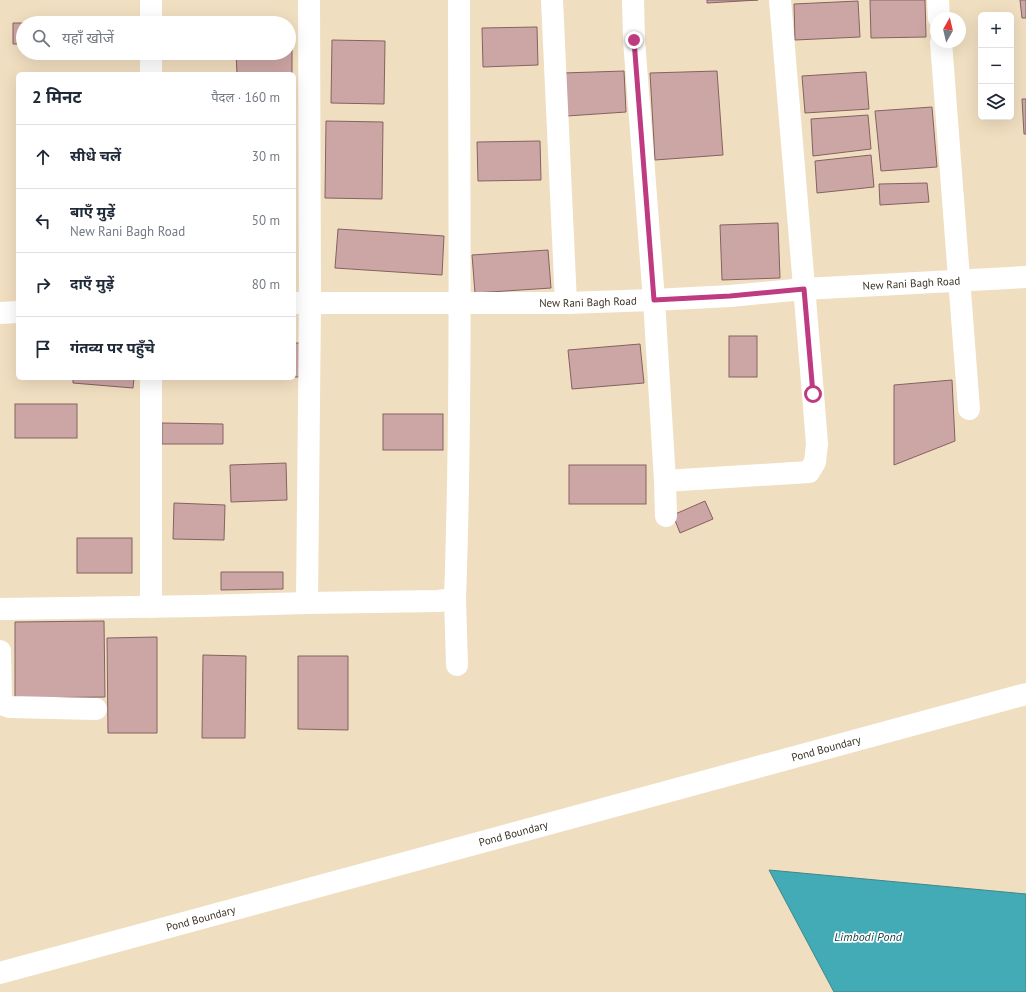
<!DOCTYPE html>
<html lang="hi">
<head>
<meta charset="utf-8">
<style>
	:root { --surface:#fff; --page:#f2f2f3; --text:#1f2937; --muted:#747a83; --line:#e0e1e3 }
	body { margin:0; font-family:"PT Sans","Noto Sans Devanagari",sans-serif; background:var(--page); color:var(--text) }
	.controls { position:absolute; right:12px; top:12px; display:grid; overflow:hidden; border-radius:6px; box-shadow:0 4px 16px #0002 }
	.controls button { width:36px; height:36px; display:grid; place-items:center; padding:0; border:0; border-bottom:1px solid var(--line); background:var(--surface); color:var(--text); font:20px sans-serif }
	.compass { position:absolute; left:930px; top:12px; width:36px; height:36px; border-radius:50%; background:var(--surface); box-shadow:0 4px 16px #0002; rotate:8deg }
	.stop { position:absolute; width:12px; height:12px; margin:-9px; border:3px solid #be3b82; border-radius:50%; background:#fff }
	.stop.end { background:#be3b82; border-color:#fff; box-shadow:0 1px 4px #0008 }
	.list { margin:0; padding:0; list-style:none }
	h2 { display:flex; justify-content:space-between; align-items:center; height:52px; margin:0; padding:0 16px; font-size:17px }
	h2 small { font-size:13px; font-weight:400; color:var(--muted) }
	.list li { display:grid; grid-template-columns:26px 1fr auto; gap:12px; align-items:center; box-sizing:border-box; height:64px; padding:0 16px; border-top:1px solid var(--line) }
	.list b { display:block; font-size:15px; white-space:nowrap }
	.list p { margin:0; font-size:13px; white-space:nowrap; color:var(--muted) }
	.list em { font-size:13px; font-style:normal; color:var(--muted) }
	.icon { flex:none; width:22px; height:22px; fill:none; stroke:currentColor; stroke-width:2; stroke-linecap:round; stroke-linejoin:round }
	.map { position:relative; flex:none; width:1026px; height:992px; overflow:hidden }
	.search { position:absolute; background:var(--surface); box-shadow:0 4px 16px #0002; left:16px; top:16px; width:280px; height:44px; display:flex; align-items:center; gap:10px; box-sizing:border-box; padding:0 14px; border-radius:22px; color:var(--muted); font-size:15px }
	.panel { position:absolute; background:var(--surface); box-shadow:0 4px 16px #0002; left:16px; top:72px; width:280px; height:308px; border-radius:6px }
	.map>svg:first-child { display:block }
	.water { fill:#42abb5; stroke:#40878a }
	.building { fill:#cca6a4; stroke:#846260 }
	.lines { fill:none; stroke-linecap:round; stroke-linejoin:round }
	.minor { stroke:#fff; stroke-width:22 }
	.route { stroke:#be3b82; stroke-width:5 }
	.labels { text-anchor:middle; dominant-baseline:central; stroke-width:3.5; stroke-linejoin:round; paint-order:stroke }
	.street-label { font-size:11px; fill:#3a3327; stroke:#fff }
	.water-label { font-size:12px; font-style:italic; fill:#0f3f44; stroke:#fff }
</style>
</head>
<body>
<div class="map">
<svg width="1026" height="992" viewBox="0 0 1026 992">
	<rect width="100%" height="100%" fill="#f0dec0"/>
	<!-- water -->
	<path class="water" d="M769,870l257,24v98h-192z"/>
	<!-- building -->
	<g class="building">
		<path d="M707,0h51l-51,3z"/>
		<path d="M870,0h55l1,37 -55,1z"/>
		<path d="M1020,0h6v18h-4z"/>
		<path d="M858,1l2,36 -65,3 -1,-36z"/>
		<path d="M13,23h64h-54v21h-10z"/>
		<path d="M537,27l1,38 -55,2 -1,-39z"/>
		<path d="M332,40l53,1 -1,63 -53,-1z"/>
		<path d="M289,42h3v32h-55l-1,-21h53z"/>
		<path d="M624,71l2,41 -59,4 -4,-43z"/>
		<path d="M717,71l6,84 -68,5 -5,-87z"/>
		<path d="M866,72l3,37 -64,4 -3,-37z"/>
		<path d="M1022,99h4v35h-2z"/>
		<path d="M932,107l5,60 -56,4 -6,-60z"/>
		<path d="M868,115l3,34 -58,7 -2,-37z"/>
		<path d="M326,121l57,1 -1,77 -57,-1z"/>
		<path d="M540,141l1,39 -63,1 -1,-39z"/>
		<path d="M871,155l3,32 -57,6 -2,-32z"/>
		<path d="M927,183l2,19 -49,3 -1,-21z"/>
		<path d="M778,223l2,55 -58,2 -2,-55z"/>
		<path d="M338,229l106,7 -2,39 -107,-7z"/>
		<path d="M548,250l3,38 -76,5 -3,-38z"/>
		<rect x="729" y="336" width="28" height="41"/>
		<rect x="294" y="343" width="7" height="34"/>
		<path d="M640,344l4,39 -72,6 -4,-39z"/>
		<path d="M73,378h61l-1,10 -60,-5z"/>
		<path d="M952,380l3,61 -61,24v-80z"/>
		<rect x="15" y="404" width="62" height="34"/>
		<rect x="383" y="414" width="60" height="36"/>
		<path d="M162,423l61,1v20h-61z"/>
		<path d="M286,463l1,37 -56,2 -1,-37z"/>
		<rect x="569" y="465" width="77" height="39"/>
		<path d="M705,501l8,18 -33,14 -7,-18z"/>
		<path d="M174,503l51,2 -1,35 -51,-1z"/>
		<rect x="77" y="538" width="55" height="35"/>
		<path d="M221,572h62v17l-62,1z"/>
		<path d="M104,621l1,76 -90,1v-76z"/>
		<path d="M157,637v96h-49l-1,-95z"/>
		<path d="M203,655l43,1 -1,82h-43z"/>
		<path d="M298,656h50v74l-50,-1z"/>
	</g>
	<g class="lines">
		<!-- minor -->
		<g class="minor">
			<path d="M552,0l14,303"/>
			<path d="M633,0l1,40 20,260 11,181 144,-9 6,-10 2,-18 -4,-50 -33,-394"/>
			<path d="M938,0l1,18"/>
			<path d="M151,23v-23"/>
			<path d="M941,42l28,367"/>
			<path d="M151,74v-21"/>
			<path id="s1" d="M294,303h272l88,-3 76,-4 74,-7 222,-12"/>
			<path d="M0,313l18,-1"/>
			<path d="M151,378v229"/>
			<path d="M665,481l1,35"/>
			<path d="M455,599l2,66"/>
			<path d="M307,603l3,-300 -1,-303"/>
			<path d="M0,609l200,-3 107,-3 131,-2 17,-2c7,-200 4,-399 4,-599"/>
			<path d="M0,651l1,48 3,6 6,2 86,2"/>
			<path id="s2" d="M0,973l1026,-279"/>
		</g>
	</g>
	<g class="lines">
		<!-- route -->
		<path class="route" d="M634,40l20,260 76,-4 74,-7 9,105"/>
	</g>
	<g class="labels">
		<!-- street labels -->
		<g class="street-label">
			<text stroke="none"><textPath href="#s1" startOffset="618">New Rani Bagh Road</textPath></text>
			<text stroke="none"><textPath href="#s1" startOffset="294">New Rani Bagh Road</textPath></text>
			<text stroke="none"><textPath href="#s2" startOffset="856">Pond Boundary</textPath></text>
			<text stroke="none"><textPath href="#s2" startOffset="532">Pond Boundary</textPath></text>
			<text stroke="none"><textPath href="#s2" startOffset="208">Pond Boundary</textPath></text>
		</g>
		<!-- water labels -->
		<g class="water-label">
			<text x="868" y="936">Limbodi Pond</text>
		</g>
	</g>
</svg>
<div class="controls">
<button>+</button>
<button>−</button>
<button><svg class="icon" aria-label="layers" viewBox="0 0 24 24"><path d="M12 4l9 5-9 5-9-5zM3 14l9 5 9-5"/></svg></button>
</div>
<svg class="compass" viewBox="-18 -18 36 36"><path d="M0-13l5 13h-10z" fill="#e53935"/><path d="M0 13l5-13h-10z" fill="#747a83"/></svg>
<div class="stop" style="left:813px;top:394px"></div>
<div class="stop end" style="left:634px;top:40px"></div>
<div class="search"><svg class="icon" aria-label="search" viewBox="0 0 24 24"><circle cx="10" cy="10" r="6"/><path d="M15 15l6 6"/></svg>यहाँ खोजें</div>
<section class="panel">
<h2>2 मिनट<small>पैदल · 160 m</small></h2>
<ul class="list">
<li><svg class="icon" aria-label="ahead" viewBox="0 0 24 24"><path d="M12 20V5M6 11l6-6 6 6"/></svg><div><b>सीधे चलें</b></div><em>30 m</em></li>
<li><svg class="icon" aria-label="left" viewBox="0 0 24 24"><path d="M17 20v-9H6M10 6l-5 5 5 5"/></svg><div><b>बाएँ मुड़ें</b><p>New Rani Bagh Road</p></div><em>50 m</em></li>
<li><svg class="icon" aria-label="right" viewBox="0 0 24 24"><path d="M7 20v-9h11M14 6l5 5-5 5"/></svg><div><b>दाएँ मुड़ें</b></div><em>80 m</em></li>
<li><svg class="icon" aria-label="arrive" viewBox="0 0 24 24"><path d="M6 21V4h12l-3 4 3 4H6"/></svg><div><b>गंतव्य पर पहुँचे</b></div></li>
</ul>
</section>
</div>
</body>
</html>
